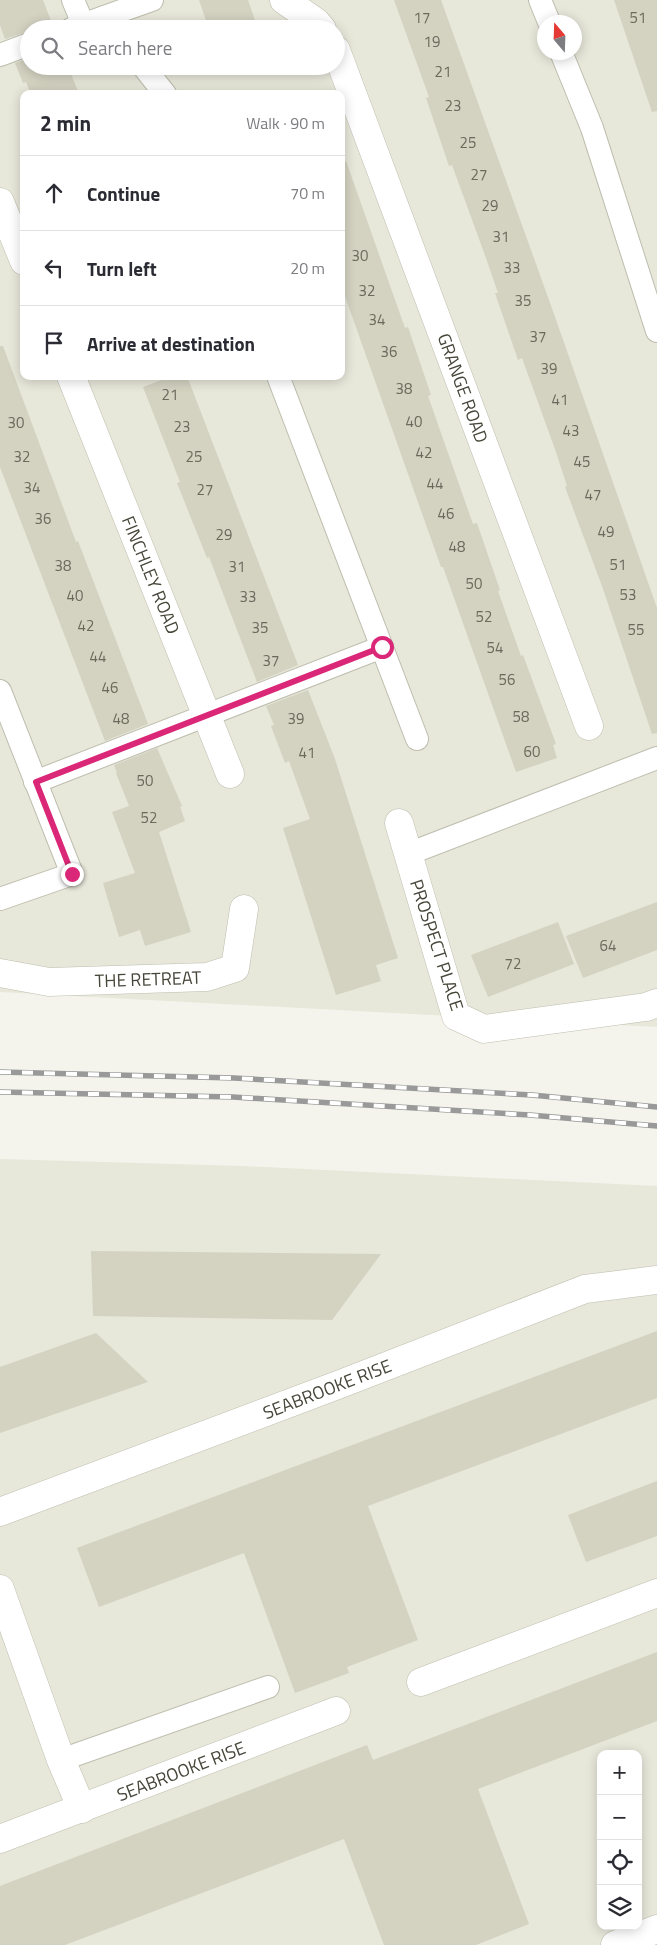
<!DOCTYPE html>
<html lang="en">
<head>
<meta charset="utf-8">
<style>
	:root { --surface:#fff; --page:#f2f2f3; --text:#2b2b33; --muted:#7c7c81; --line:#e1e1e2 }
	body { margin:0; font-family:"Titillium Web",sans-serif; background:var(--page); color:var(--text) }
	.controls { position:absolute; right:15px; bottom:15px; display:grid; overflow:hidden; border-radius:10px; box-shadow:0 2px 12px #0003 }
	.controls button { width:45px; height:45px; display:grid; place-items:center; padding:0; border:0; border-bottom:1px solid var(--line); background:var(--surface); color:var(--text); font:25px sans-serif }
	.compass { position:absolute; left:537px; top:15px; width:45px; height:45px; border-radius:50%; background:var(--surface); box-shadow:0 2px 12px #0003; rotate:341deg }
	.stop { position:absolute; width:15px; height:15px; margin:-11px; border:4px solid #db2777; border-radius:50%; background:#fff }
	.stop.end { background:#db2777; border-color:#fff; box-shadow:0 1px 5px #0008 }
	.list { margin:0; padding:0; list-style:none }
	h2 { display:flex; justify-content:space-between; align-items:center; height:65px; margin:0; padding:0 20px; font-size:21px }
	h2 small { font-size:16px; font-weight:400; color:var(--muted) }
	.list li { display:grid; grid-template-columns:32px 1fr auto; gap:15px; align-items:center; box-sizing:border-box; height:75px; padding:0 20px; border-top:1px solid var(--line) }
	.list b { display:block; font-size:19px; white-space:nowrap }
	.list em { font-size:16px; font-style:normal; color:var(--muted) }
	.icon { flex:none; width:28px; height:28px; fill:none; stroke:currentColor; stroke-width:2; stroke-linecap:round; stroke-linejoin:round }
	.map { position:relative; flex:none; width:657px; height:1945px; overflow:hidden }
	.search { position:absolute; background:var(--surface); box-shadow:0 2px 12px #0003; left:20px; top:20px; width:325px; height:55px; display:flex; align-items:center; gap:12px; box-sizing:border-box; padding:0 18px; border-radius:28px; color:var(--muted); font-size:19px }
	.panel { position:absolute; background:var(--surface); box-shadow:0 2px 12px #0003; left:20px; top:90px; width:325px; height:290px; border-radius:10px }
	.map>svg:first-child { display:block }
	.residential { fill:#e7e7da; fill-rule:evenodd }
	.building { fill:#d4d3c2 }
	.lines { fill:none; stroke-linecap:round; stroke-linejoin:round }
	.service-casing { stroke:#bebeaf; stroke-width:24 }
	.minor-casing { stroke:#bebeaf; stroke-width:29 }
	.service { stroke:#fff; stroke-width:22 }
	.minor { stroke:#fff; stroke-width:28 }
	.rail-casing { stroke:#999; stroke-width:5.5 }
	.rail { stroke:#fff; stroke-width:4; stroke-dasharray:11; stroke-linecap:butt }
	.route { stroke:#db2777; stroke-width:6 }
	.labels { text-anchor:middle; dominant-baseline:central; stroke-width:4.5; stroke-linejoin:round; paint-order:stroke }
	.number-label { font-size:15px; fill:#6a695c }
	.street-label { font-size:18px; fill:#47463a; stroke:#fff }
</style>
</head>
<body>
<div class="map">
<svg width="657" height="1945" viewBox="0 0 657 1945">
	<rect width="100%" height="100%" fill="#f4f4ec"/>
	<!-- residential -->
	<g class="residential">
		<path d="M0,0h657v1027l-657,-35zM544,22h30v30h-30zM29,29h307v37h-307zM24,94h317v282h-317z"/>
		<path d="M0,1159l242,7 415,20v759h-657zM601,1754h37v172h-37z"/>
	</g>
	<!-- building -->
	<g class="building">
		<path d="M0,0h43l11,29h-25v2l-24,8 -5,-14z"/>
		<path d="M199,0h49l10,29h-49z"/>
		<path d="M394,0h47l113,314 103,294v125l-5,1 -50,-148 -37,-99 2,-1 -11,-34 -34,-94 -4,2 -23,-67h3l-12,-35 -34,-93 -3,1 -23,-68 3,-1z"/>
		<path d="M614,0h43v111l-5,1z"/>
		<path d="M29,58v8h39l11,28h-48l-5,-12 -3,1 -8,-20z"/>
		<path d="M346,161l59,167 3,-1 23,68 -3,1 45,128 4,-1 23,67 -2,1 23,65 2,-1 33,89 -3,1 4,13 -41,14 -73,-205h-2l-100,-282v-123z"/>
		<path d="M0,346h3l73,196 2,-1 70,183 -43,17 -105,-274z"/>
		<path d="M172,376h15l111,289 -41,17 -48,-125 -2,1 -30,-75 3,-1 -37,-95z"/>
		<path d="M308,690l27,69 63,199 -22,7 5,16 -45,14 -53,-167 27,-9 -21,-58 -4,2 -14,-37 3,-1 -8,-19z"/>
		<path d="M157,748l25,58 -2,1 5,14 -26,11 32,100 -46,14 -5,-16 -21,7 -16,-54 32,-10 -23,-61 17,-6 -13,-33h1l-3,-8z"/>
		<path d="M657,902v48l-74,28 -17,-42z"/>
		<path d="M558,922l16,42 -86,33 -17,-42z"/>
		<path d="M91,1251l290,3 -49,66 -239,-4z"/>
		<path d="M657,1331v67l-289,108 50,134 -71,27 2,6 -54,20 -51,-140 -145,54 -22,-59z"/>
		<path d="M96,1333l52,49 -148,51v-66z"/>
		<path d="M657,1481v55l-71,26 -18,-47z"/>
		<path d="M657,1652v69l-179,68 51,135 -53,21h-92l-40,-106 -279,106h-65v-59l367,-141 6,15z"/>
	</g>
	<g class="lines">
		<defs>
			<g id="service">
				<path d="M73,0l10,24"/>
				<path d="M540,0l9,22"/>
				<path d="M104,17l48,-17"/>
				<path d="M71,29l33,-12 8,11"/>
				<path d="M561,52l31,76 65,203"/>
				<path d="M0,55l29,-11"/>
				<path d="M143,66l22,28"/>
				<path d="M278,376l139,363"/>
				<path d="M0,691l72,183 -72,25"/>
				<path d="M35,782l347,-135"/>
				<path d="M408,854l249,-96"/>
				<path d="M61,1760l207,-73"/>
			</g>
			<g id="minor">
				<path d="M284,0l32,22 6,7"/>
				<path d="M336,50l253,676"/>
				<path d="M0,202l24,59"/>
				<path d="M71,376l159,398"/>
				<path d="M399,823l57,193 28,13 162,-22 11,-4"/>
				<path d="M0,973l49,9 158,-5 28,-9 9,-59"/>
				<path d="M0,1512l343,-129 242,-94 72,-9"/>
				<path d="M0,1589l61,171 21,49"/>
				<path d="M421,1682l236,-89"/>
				<path d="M0,1839l336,-128"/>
				<path d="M615,1945l42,-16"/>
			</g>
		</defs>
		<!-- service casing -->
		<use href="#service" class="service-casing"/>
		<!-- minor casing -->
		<use href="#minor" class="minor-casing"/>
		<!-- service -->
		<use href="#service" class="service"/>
		<!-- minor -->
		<use href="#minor" class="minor"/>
		<defs>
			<g id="rail">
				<path d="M0,1072l234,6 298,17 125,12"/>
				<path d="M0,1092l233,5 297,18 127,11"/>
			</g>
		</defs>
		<!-- rail casing -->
		<use href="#rail" class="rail-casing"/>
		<!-- rail -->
		<use href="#rail" class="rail"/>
	</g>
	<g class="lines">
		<!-- route -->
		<path class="route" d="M72,874l-36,-92 346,-135"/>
	</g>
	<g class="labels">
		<!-- number labels -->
		<g class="number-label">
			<text x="422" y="17">17</text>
			<text x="638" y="17">51</text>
			<text x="432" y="41">19</text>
			<text x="443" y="71">21</text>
			<text x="453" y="105">23</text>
			<text x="468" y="142">25</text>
			<text x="479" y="174">27</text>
			<text x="490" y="205">29</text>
			<text x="501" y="236">31</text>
			<text x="360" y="255">30</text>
			<text x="512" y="267">33</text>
			<text x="367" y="290">32</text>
			<text x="523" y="300">35</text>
			<text x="377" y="319">34</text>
			<text x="538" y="336">37</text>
			<text x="389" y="351">36</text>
			<text x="549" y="368">39</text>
			<text x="404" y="388">38</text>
			<text x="170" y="394">21</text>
			<text x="560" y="399">41</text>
			<text x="414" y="421">40</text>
			<text x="16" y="422">30</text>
			<text x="182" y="426">23</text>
			<text x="571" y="430">43</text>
			<text x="424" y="452">42</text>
			<text x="22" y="456">32</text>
			<text x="194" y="456">25</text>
			<text x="582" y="461">45</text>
			<text x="435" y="483">44</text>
			<text x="32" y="487">34</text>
			<text x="205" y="489">27</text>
			<text x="593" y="494">47</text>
			<text x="446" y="513">46</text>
			<text x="43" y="518">36</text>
			<text x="606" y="531">49</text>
			<text x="224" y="534">29</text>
			<text x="457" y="546">48</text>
			<text x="618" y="564">51</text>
			<text x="63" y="565">38</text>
			<text x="237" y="566">31</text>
			<text x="474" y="583">50</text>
			<text x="628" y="594">53</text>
			<text x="75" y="595">40</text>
			<text x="248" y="596">33</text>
			<text x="484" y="616">52</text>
			<text x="86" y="625">42</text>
			<text x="260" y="627">35</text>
			<text x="636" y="629">55</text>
			<text x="495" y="647">54</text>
			<text x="98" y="656">44</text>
			<text x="271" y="660">37</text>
			<text x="507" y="679">56</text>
			<text x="110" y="687">46</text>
			<text x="521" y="716">58</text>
			<text x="121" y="718">48</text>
			<text x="296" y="718">39</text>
			<text x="532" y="751">60</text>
			<text x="307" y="752">41</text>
			<text x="145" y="780">50</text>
			<text x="149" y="817">52</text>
			<text x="608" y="945">64</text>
			<text x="513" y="963">72</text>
		</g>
		<!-- street labels -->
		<g class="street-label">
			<text transform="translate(463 388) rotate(70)">GRANGE ROAD</text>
			<text transform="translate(151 575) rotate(68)">FINCHLEY ROAD</text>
			<text transform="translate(437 945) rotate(72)">PROSPECT PLACE</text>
			<text transform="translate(148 979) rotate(-2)">THE RETREAT</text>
			<text transform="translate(327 1389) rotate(-21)">SEABROOKE RISE</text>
			<text transform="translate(181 1771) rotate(-21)">SEABROOKE RISE</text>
		</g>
	</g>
</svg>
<div class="controls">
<button>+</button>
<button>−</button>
<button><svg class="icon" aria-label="locate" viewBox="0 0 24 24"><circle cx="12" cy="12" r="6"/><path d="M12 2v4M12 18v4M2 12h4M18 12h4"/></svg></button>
<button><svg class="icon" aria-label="layers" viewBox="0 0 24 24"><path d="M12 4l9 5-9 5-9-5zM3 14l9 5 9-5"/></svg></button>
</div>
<svg class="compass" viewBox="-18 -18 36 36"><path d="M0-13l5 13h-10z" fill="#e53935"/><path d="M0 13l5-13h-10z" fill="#7c7c81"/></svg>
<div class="stop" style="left:382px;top:647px"></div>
<div class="stop end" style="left:72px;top:874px"></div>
<div class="search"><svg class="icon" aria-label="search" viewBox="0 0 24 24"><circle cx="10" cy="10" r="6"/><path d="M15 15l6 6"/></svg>Search here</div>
<section class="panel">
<h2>2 min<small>Walk · 90 m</small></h2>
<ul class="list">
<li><svg class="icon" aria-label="ahead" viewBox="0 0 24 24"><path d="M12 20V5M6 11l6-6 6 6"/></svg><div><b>Continue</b></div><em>70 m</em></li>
<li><svg class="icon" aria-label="left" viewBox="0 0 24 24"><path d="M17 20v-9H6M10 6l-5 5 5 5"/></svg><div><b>Turn left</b></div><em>20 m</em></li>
<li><svg class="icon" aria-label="arrive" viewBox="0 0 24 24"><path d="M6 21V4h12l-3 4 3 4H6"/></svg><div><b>Arrive at destination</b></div></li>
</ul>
</section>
</div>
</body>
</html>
